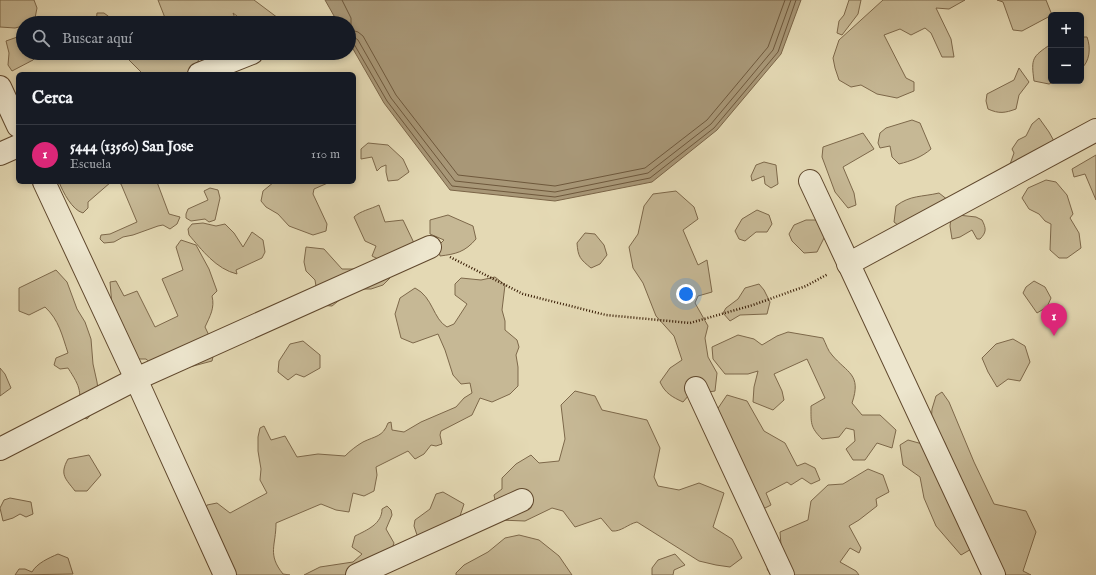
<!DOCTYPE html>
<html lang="es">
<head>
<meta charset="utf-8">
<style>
	:root { --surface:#171b24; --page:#20242c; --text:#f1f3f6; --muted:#9ea1a6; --line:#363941; --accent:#db2777 }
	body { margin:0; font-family:"IM FELL English",serif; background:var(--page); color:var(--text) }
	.controls { position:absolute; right:12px; top:12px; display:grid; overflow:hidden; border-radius:6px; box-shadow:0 2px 6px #0003 }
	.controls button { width:36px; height:36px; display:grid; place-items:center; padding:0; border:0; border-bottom:1px solid var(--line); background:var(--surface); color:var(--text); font:20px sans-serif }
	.you { position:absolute; left:686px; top:294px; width:14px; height:14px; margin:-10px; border:3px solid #fff; border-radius:50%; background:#1a73e8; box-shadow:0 0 0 6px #1a73e833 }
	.badge { display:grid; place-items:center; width:26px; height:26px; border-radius:50%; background:var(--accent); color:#fff; font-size:13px; font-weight:700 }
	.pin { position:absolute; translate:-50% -33px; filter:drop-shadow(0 1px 2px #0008) }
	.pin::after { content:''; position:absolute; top:21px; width:14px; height:12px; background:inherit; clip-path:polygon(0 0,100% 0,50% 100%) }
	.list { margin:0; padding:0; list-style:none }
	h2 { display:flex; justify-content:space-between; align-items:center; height:52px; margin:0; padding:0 16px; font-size:17px }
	h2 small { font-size:13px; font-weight:400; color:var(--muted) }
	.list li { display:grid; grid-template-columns:26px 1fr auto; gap:12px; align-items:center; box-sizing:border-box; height:60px; padding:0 16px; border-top:1px solid var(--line) }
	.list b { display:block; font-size:15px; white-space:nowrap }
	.list p { margin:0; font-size:13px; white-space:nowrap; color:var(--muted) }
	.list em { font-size:13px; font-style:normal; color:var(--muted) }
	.icon { flex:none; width:22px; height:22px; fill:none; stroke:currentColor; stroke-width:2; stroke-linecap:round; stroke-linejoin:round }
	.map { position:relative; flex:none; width:1096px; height:575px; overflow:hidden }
	.search { position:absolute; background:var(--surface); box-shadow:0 2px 6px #0003; left:16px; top:16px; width:340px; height:44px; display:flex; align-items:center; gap:10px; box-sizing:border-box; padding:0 14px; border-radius:22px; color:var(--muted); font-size:15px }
	.panel { position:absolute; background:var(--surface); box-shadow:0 2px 6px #0003; left:16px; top:72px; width:340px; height:112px; border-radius:6px }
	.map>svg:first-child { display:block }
	.green { fill:#c6b895; stroke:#7d684a }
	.water { fill:#a89777; stroke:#7a6447 }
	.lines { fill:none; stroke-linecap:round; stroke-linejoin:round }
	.shore { stroke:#6e583c; stroke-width:1 }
	.minor-casing { stroke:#60482d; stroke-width:24 }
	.path { stroke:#341800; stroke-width:2.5; stroke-dasharray:1 2; stroke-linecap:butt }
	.minor { stroke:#ede6ce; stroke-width:22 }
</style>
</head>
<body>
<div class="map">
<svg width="1096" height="575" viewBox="0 0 1096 575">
	<rect width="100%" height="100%" fill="#e4d9b4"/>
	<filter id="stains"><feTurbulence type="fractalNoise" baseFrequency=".005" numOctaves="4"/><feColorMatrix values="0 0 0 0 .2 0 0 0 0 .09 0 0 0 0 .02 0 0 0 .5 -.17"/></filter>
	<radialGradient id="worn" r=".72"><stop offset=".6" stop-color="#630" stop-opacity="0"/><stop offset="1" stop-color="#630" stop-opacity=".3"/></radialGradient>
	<!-- green -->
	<g class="green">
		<path d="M0,0h34l3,8 -3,15h-11v3l-8,2 -15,-1z"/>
		<path d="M158,0h96l24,18 -1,5h-31l-13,-10 4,10h-70z"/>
		<path d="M849,0h12l-3,14 -16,21 -5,-2 2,-12 5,-6z"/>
		<path d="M883,0h82l-16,9 -13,-1 15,31 3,18h-12l-11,-24 -6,-5 -14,7 -11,-6 -16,6 22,43 8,4v9l-17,7 -20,-4 -16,-9 -10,2 -12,-7 -4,-12 -2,-10 6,-18z"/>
		<path d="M997,0h49l6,15 -30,16 -9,-1 -10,-28z"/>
		<path d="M97,13h7l8,6 7,-1 6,5h-29z"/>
		<path d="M23,35v18h17l-7,7 -21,11 -4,-6 1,-12 -3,-12z"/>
		<path d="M1081,37h6c4,11 3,24 -6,32z"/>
		<path d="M1051,44v37h6l-8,3 -15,-3c-3,-23 -2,-24 17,-37z"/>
		<path d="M122,53h78v1l-5,19 -1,1h-51z"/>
		<path d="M1019,68l10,14 -10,13 -3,14c-11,4 -17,5 -28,0l-2,-8 1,-7 27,-14z"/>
		<path d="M1039,118l10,14 11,20 -51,15 5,-14 -2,-4 6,-9 8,-4 6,-12z"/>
		<path d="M912,120l8,3 11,26c-9,8 -20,12 -32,15l-7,-7 -2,-11 -10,2 -2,-5 2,-10 6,-5z"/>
		<path d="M863,133l11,16 -31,18 11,26 2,12 -8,3 -13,-16 -13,-35 1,-10z"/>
		<path d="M368,143l20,2 15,14 6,13 -11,8 -10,1 -2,-9v-7l-5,2 -4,4 -5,-14 -11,2v-10z"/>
		<path d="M1096,155v45l-11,-26 -11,3 -2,-8z"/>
		<path d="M764,162l12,3 2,19 -7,4 -6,-4 -1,-8 -12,5 -1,-5 5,-11z"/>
		<path d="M1046,180l10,2 11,13 6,19 -3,4 9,15 2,15 -14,10h-8l-9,-8 1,-26 -6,-3 -6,-7 -10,-5 -7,-11 6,-10z"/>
		<path d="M59,182h52l-23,20v6l-5,5c-11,-3 -20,-21 -24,-31z"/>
		<path d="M117,182h40l12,32 11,3 -3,7 -7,5 -7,-4 -5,1 -25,9 -10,2 -9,5 -10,1 -4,-4 1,-4 9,-1 27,-12 -16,-38z"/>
		<path d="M274,182h56l-16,7 -1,5 14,30 -1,7 -13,4 -24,-9 -11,-12 -12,-7 -5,-6 2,-10z"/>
		<path d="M210,188l8,2 2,8 -5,22 -6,2 -4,-3 -14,2 -5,-3v-4l2,-5 20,-9 -4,-9z"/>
		<path d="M676,191l18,16 4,12 -15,11 15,35 9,-5 5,32 -14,4 -3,7 13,23 -3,12 3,19 9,16 -2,18 -26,4 -6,7c-11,-5 -18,-9 -23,-20l10,-14 12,-8 -8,-24 -18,-20 -13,-33 -10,-15 -4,-21 9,-13 6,-28 9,-12z"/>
		<path d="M939,193l14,11 -46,28 -13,-10 2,-16c14,-11 26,-9 43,-13z"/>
		<path d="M379,205l6,17 18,-2 11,23 -34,17 -8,-4 4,-10 -11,-5 -11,-24c6,-6 17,-8 25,-12z"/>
		<path d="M757,210l12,5 3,9 -5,8h-11l-11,9 -6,-2 -4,-8 7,-12z"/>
		<path d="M448,215l25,11 3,13c-11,13 -20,15 -36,17l-2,-10 6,-6 -14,-6v-14z"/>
		<path d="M958,215l18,2 6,3c4,8 5,12 -2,19h-3l-5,-9 -12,7 -8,2 -2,-13 1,-8z"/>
		<path d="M806,220h13l8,12 -10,20 -13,1 -12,-12 -3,-7 5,-9z"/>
		<path d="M203,223l13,3 9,-2 9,9 9,14 9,-15 11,8 2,12 -3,6 -26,12 1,4c-21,-5 -35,-24 -48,-39l-1,-6 4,-5z"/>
		<path d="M585,233l10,1 9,11 3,10 -7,9 -9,4c-11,-9 -13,-11 -14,-25z"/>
		<path d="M181,240l15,5 13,24 8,22 -5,5c3,12 -2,20 -7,31l10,21 -3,13 -30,8 -21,3 -15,-13h-11l-23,-53 -2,-24 6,-1 8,15 13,-5 18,36 23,-11 -16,-37 21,-9 -7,-23z"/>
		<path d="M306,247l18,2 18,20h24l13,-6 11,15 -7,7 -12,4h-12l-12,5 -15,12 -13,-1 -4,-25 -9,-9 -2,-9z"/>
		<path d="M56,270l11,12 10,27 8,13 6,17 2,25 4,18 3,22 -13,15 -10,-4c5,-23 4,-27 -9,-47l-8,1 -6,-4 2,-7 12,-5c-6,-18 -9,-33 -23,-46l-16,8 -10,-4v-23z"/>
		<path d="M495,277l10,8 -3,25 3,11v9l12,10 2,7 -3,8 2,12v19l-8,8 -18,8 -12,-4 -8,17 -31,16 -1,4 2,9 -6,2 -5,-1 -7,9 -9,5 -7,-8 -32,16 1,8 -3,16 -10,5 -11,-3 -4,19 -13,-2 -15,-6 -45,19c0,23 -9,31 7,51l7,1h-56l-31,-57 4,-13 10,-2 13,10 37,-20 -7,-13 1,-11 -3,-18v-14l2,-9 4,-2 7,14 14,-4 12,21 21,-3 27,2c5,-5 11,-10 18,-14 12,-6 20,-5 25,-19l3,-1 1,8 12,2 17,-10 35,-15 8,-9 8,-5 -2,-10 -9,1 -8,-9 -8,-25 -7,-16 -25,9 -12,-5 -6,-24 5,-16 15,-10c18,9 18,31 32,39l7,-3 13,-20 -12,-9v-11l6,-6 20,2z"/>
		<path d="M1034,281l11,6 6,11 -4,9 -10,6 -14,-20 3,-6z"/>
		<path d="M759,284l5,6 6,12 -3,12 -27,1 -10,6 -7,-8 3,-5 12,-9 7,-11z"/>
		<path d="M788,332l35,6c3,6 5,13 9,17 15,18 30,19 20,48l10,12h18l16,15 -4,18 -15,-5 -12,17h-12l-7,-11 9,-8 -1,-11 -8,-2 -7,9 -17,2c-12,-12 -11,-16 -11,-33l14,-8 -18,-39 -33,15 8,17 2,9 -11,10 -20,-8 1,-15 4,-16 -10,3h-23l-12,-15 -1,-12 26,-12 16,4 8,6 15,-9z"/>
		<path d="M1013,339l12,7 5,16 -10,19 -12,-2 -11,8 -9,-15 -6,-14 14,-14z"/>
		<path d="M303,341l17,14v13l-16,9 -8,-3 -8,6 -10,-8 1,-11 11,-17z"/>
		<path d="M0,368l5,6 6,14 -11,8z"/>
		<path d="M575,391l20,5 7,14 45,10 13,28 -6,29 4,9 21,4 20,-7 25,10 -11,34 19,12 10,19 -12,9 -14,-2 -17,-4 -62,-39c-9,2 -16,10 -25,9l-11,-13 -26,9 -12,-16 -11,-3 -27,13 -26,-1 -5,-25 8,-6v-11l14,-14 15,-9 8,8 20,-2 6,-22 -4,-34z"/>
		<path d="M942,392l7,10 25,60 20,42 32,7 10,21 -13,39 8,4h-25l-5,-6 -28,-21 -12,7 -25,-29 -12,-28 -4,-21 -17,-12 -3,-20 8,-5 18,5 30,27 -11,-29 -14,-20 1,-14 4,-13z"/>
		<path d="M727,395l20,6 17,30 21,12 12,23 8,-3 10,5 5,12 -9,4 -9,-6 -11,7 -4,-3 -21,11 5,12 -8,4 -53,-89z"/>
		<path d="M89,455l12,20 -14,16h-12c-9,-12 -16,-16 -7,-32z"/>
		<path d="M868,469l15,6 6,17 -13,7 1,7 -18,14 -10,6 12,22 -2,5 -9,-5 -10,14 16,9 3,4h-88l-4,-6 14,-24 -1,-13 28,-12 3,-19 17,-16 15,-1z"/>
		<path d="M443,492l21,12 -5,15 -29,17 -13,-1 -3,-9 1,-6 15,-11 6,-15z"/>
		<path d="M10,498l21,4 2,12 -7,3 -6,-3 -7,4 -10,3 -3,-13 4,-8z"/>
		<path d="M387,506l4,4 1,5 -6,14 8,14 -5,14 -26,18h-59l16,-8 33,-5 9,-8 -10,-7 3,-11c12,-6 27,-12 27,-27z"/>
		<path d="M519,535l20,5 20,16 13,19h-116v-2l8,-8 24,-13 17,-14z"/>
		<path d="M58,554l10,4 5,16 -58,1 4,-6h6l7,3c5,-9 17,-14 26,-18z"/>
		<path d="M675,554l10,11 -11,5 -1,5h-21v-7l6,-8z"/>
	</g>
	<!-- water -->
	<path class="water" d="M325,0h476l-20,54 -64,76 -65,52 -97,19 -105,-11 -66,-87 -35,-61v-19h-11z"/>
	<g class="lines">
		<!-- shore -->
		<g class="shore">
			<path d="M342,0l9,18v12l7,2 5,4 33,59 62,80 97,11 90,-18 62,-48 61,-73 17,-47"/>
			<path d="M349,36l5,1 4,3 33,58 64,83 100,11 93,-19 63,-49 62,-74 18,-50"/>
			<path d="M349,41l5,3 33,57 65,85 103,11 95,-19 64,-50 64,-76 18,-52"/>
		</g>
		<defs>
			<g id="minor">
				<path d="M199,74l53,-21"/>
				<path d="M0,87l18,39"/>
				<path d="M0,154l18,-8"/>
				<path d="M810,181l184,394"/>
				<path d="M44,182l92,197 89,196"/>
				<path d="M848,264l248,-134"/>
				<path d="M696,388l87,187"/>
				<path d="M0,449l136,-70 294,-132"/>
				<path d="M357,575l165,-75"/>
			</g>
		</defs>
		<!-- minor casing -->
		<use href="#minor" class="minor-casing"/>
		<!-- path -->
		<path class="path" d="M450,257l73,37 83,21 84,8 63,-18 53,-19 22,-12"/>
		<!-- minor -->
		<use href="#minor" class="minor"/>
	</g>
	<rect width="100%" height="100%" filter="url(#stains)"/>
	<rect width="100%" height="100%" fill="url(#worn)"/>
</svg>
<div class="controls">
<button>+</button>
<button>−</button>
</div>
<div class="you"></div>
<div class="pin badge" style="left:1054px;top:336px">1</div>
<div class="search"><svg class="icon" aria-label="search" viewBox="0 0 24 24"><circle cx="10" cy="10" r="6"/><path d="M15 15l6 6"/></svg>Buscar aquí</div>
<section class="panel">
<h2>Cerca<small></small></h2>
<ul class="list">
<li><span class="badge">1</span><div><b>5444 (13560) San Jose</b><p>Escuela</p></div><em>110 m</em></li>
</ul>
</section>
</div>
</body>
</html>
